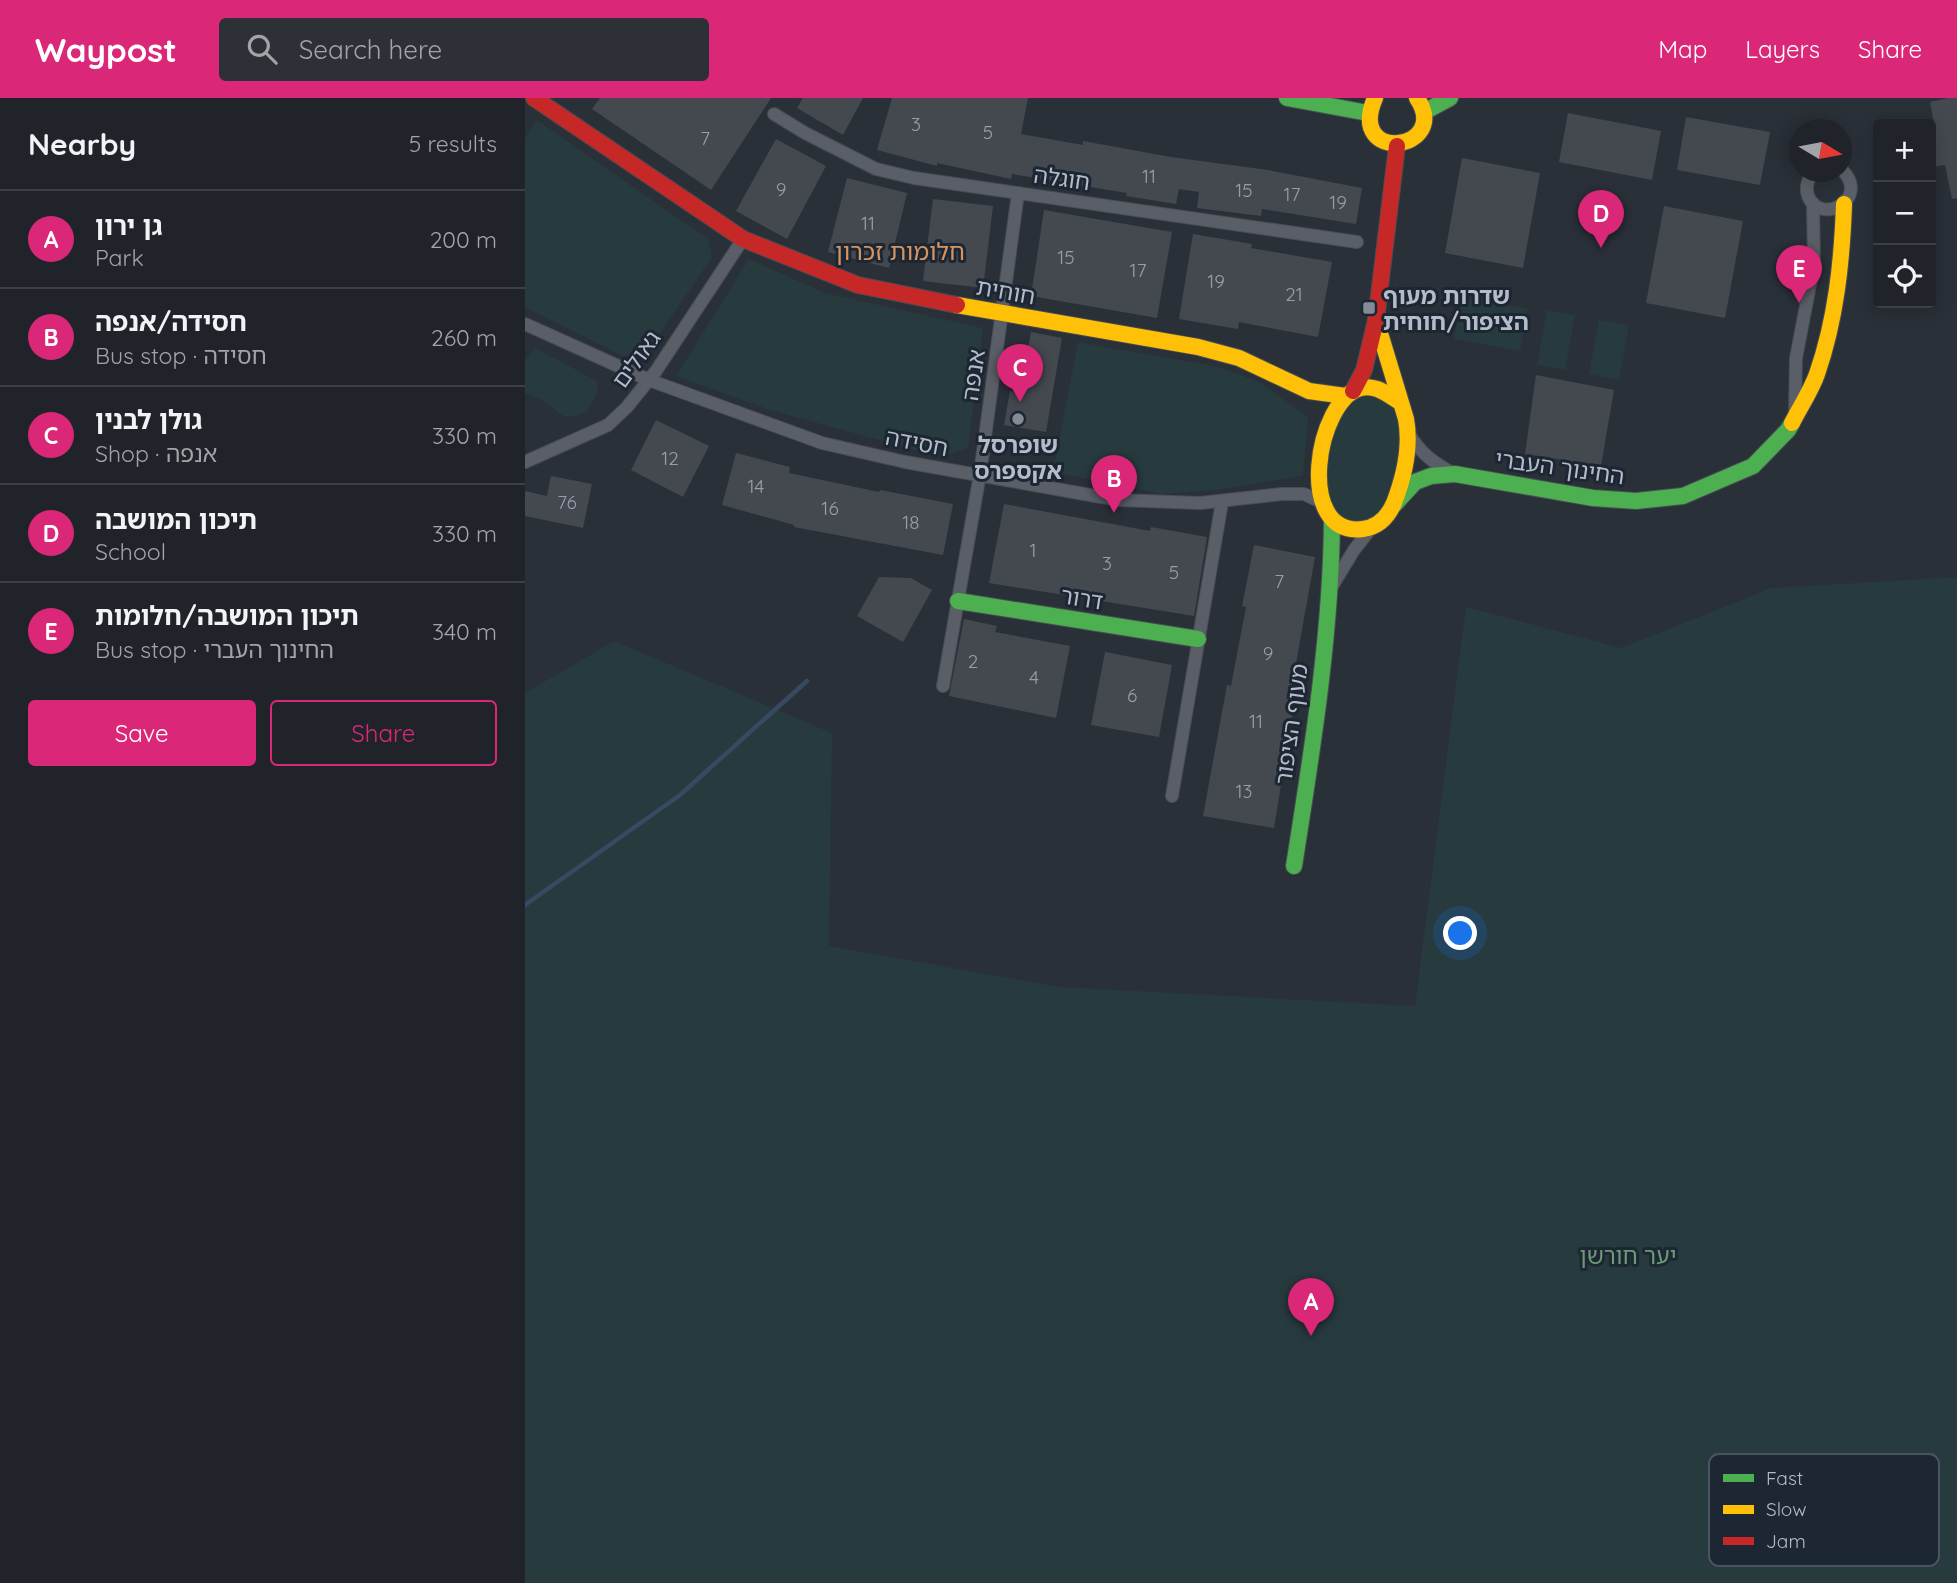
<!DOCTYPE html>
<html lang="en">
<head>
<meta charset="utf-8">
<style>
	:root { --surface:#20242a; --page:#2d3036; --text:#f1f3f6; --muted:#a2a4a8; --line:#3d4147; --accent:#db2777 }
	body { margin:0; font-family:Quicksand,"Noto Sans Hebrew",sans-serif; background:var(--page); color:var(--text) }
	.controls { position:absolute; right:21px; top:21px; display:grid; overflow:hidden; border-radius:7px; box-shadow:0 4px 18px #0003 }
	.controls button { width:63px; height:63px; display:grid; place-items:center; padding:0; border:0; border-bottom:2px solid var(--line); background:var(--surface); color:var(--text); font:35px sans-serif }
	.compass { position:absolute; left:1264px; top:21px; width:63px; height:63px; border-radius:50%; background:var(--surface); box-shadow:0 4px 18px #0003; rotate:100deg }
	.you { position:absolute; left:936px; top:836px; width:24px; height:24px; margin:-18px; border:5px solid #fff; border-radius:50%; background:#1a73e8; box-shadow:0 0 0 10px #1a73e833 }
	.badge { display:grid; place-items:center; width:46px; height:46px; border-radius:50%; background:var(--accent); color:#fff; font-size:23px; font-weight:700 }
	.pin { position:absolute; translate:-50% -58px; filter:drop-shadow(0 2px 4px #0008) }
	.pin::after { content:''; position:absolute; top:37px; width:24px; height:21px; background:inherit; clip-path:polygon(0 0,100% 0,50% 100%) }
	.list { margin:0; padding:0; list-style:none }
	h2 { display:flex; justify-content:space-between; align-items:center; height:91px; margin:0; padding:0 28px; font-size:30px }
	h2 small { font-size:23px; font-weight:400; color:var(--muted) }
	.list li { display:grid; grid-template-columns:46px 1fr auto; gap:21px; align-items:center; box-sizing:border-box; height:98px; padding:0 28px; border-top:2px solid var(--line) }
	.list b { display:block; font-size:26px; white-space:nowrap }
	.list p { margin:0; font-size:23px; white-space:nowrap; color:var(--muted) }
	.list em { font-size:23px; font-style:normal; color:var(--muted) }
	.actions { display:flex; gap:14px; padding:21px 28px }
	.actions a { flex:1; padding:16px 0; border:2px solid var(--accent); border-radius:7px; text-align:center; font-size:24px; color:var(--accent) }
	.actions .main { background:var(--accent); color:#fff }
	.icon { flex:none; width:38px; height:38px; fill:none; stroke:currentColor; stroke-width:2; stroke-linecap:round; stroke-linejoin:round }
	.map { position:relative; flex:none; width:1432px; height:1485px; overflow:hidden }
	header { display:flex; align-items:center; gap:42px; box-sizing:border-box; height:98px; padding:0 35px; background:var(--accent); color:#fff }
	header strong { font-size:33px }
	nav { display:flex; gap:38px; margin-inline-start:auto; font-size:24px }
	.search { width:490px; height:63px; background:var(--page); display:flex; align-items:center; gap:18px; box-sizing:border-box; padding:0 24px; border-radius:7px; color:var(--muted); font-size:26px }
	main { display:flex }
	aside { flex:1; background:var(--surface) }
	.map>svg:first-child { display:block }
	.green { fill:#273a3e }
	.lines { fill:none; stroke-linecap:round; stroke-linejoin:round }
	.stream { stroke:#384963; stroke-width:4.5 }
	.building { fill:#444950 }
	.street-casing { stroke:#484c53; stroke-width:14 }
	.fast-casing { stroke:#484c53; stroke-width:18 }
	.slow-casing { stroke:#484c53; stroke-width:18 }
	.jam-casing { stroke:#484c53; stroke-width:18 }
	.street { stroke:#5a5e66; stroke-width:12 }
	.fast { stroke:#4caf50; stroke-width:16 }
	.slow { stroke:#ffc107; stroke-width:16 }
	.jam { stroke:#c62828; stroke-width:16 }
	.poi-dot { fill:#848b96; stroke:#1d2633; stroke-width:2.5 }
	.labels { text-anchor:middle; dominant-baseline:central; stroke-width:6; stroke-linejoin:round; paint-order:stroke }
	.number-label { font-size:19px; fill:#989fab }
	.street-label { font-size:23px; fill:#b4bcc9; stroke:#1d2633 }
	.poi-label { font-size:23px; font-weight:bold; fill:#b4bcc9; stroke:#1d2633; text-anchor:start }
	.park-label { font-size:23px; fill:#6b9a76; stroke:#1d2633 }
	.neighbourhood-label { font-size:24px; fill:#d59563; stroke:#1d2633 }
	.key { fill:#1d2633; stroke:#4a5360; stroke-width:2 }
	.key-label { font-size:19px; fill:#b4bcc9 }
</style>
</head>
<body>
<header>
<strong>Waypost</strong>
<div class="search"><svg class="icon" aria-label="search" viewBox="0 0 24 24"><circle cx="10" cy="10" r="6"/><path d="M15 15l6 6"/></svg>Search here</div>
<nav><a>Map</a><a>Layers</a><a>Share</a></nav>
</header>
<main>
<aside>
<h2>Nearby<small>5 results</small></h2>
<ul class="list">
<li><span class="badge">A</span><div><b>גן ירון</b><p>Park</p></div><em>200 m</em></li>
<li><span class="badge">B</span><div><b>חסידה/אנפה</b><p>Bus stop · חסידה</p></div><em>260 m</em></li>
<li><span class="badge">C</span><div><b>גולן לבנין</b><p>Shop · אנפה</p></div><em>330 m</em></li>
<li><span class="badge">D</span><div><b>תיכון המושבה</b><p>School</p></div><em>330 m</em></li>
<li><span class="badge">E</span><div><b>תיכון המושבה/חלומות</b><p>Bus stop · החינוך העברי</p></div><em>340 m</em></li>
</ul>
<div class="actions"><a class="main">Save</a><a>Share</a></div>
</aside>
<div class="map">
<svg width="1432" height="1485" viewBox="0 0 1432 1485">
	<rect width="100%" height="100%" fill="#2a3038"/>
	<!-- green -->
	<g class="green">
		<path d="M12,22l171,119 4,18 -66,97 -6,3 -17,-1 -98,-49v-169z"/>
		<path d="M224,161l76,34 158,35 -15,120 -27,9 -171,-47 -94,-34z"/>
		<path d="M937,199l66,12 -8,42 -66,-12z"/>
		<path d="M1022,212l28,5 -10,55 -28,-5z"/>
		<path d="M1074,222l30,5 -10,55 -30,-6z"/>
		<path d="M553,244l136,24 44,15 50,36 -5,59 -86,14 -55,4 -109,-22z"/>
		<path d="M10,250l62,33 1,10 -11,21c-26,9 -22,4 -41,-9 -6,-5 -14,-7 -21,-10v-33z"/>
		<path d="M840,299c11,0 22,2 29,11 22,30 -7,148 -57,105 -20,-17 -7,-61 -1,-82 2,-7 2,-16 7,-21 6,-7 13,-11 22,-13z"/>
		<path d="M1432,479v1006h-1432v-890l89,-52 218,92 -3,213 230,41 356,19 51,-399 155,41 151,-60z"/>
	</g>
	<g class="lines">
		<!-- stream -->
		<path class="stream" d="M0,807l155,-110 127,-114"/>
	</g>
	<!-- building -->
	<g class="building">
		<path d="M75,0h171l-60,92 -119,-81z"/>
		<path d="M278,0h60l-20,37 -46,-27z"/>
		<path d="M367,0h136l-7,36 62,11v-4l88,16 97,13 94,18 -6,36 -94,-15 -1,7 -64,-8 2,-16 -20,-3 -3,15 -50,-8 1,-3 -115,-19 -1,5 -74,-16v3l-60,-16z"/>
		<path d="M1423,0h9v100l-5,1 -7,-34 -14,2v-32l5,-1 -6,-32z"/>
		<path d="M1043,15l93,18 -9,49 -93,-18z"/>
		<path d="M1161,19l84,15 -10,53 -83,-15z"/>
		<path d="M251,41l50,27 -39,73 -51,-28z"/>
		<path d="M937,60l78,15 -17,95 -78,-15z"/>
		<path d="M322,80l60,15 -18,75 -61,-16z"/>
		<path d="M408,101l60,7 -10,82 -60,-7z"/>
		<path d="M1139,108l79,15 -18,97 -79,-15z"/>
		<path d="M519,112l128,22 -15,86 -126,-22z"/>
		<path d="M668,136l59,10 -1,4 81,14 -14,75 -79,-15 -1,7 -59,-10z"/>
		<path d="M506,234l31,6 -16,94 -42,-7 6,-34 10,2z"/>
		<path d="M1011,277l78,15 -13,76 -76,-12z"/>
		<path d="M131,322l53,26 -26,51 -52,-27z"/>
		<path d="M211,355l54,14 -1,6 90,19 1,-2 73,14 -10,51 -149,-28v-2l-72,-20z"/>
		<path d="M26,378l41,8 -9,44 -58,-12v-25l22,5z"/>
		<path d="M479,406l146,27 1,-4 56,10 -13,79 -205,-33z"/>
		<path d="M729,447l61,12 -25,140 5,1 -21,130 -71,-12 24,-131 4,1 15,-79 -4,-1z"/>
		<path d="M354,479l32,1 21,12 -29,52 -46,-26z"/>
		<path d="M439,521l33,7 -2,6 75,14 -14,72 -107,-22z"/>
		<path d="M580,554l67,13 -13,72 -68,-12z"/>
	</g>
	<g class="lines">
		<defs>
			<g id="street">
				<path d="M249,16l31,19 71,36 38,9 443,64"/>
				<path d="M1289,74c-6,6 -8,12 -7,20 8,37 67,8 34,-23"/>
				<path d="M0,226l124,56 173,63 83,19 213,38 82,3 82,-9h22l17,8"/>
				<path d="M1270,313l1,-53 18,-94 -1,-61"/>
				<path d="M884,336c12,20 25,29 45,40"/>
				<path d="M0,364l83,-37 19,-18 29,-36 87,-132"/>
				<path d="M806,490l23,-38 18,-23"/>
				<path d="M418,588l37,-212 38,-281"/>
				<path d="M647,698l50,-294"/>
			</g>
			<g id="fast">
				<path d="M762,0l81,15"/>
				<path d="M899,14l26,-14"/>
				<path d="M869,407l21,-23 16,-6 24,-2 138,24 43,3 47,-5 70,-30 35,-36 4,-7"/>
				<path d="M433,503l240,38"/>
				<path d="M769,768c18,-115 37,-229 38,-346"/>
			</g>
			<g id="slow">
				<path d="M850,0c-29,67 77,53 42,0"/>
				<path d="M432,207l241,42 41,11 70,33 36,5"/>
				<path d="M851,222l30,99c5,27 -2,58 -12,84 -6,14 -16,24 -31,26 -69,9 -47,-130 -2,-141 15,-4 27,7 39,14"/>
				<path d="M1267,325c8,-16 19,-32 25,-49 19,-55 25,-112 27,-170"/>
			</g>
			<g id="jam">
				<path d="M9,0l209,141 115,46 99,20"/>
				<path d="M828,293l11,-21 12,-50 21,-174"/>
			</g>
		</defs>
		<!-- street casing -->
		<use href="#street" class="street-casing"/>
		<!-- fast casing -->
		<use href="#fast" class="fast-casing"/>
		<!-- slow casing -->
		<use href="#slow" class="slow-casing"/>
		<!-- jam casing -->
		<use href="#jam" class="jam-casing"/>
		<!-- street -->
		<use href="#street" class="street"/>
		<!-- fast -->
		<use href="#fast" class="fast"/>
		<!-- slow -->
		<use href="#slow" class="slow"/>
		<!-- jam -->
		<use href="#jam" class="jam"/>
	</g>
	<!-- markers -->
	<g class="poi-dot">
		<rect x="837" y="203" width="14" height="14" rx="3.5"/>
		<circle cx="493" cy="321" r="7"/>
	</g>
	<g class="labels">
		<!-- number labels -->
		<g class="number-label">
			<text x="391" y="26">3</text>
			<text x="463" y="34">5</text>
			<text x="180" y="40">7</text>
			<text x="624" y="78">11</text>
			<text x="256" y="91">9</text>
			<text x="719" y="92">15</text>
			<text x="767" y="96">17</text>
			<text x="813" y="104">19</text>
			<text x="343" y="125">11</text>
			<text x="541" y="159">15</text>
			<text x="613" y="172">17</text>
			<text x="691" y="183">19</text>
			<text x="769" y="196">21</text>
			<text x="145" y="360">12</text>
			<text x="231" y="388">14</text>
			<text x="42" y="404">76</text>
			<text x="305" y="410">16</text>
			<text x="386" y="424">18</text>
			<text x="508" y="452">1</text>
			<text x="582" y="465">3</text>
			<text x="649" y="474">5</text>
			<text x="754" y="483">7</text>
			<text x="743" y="555">9</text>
			<text x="448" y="563">2</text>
			<text x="509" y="579">4</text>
			<text x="607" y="597">6</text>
			<text x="731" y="623">11</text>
			<text x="719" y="693">13</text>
		</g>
		<!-- street labels -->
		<g class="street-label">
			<text transform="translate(537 80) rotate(8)">חוגלה</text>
			<text transform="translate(481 193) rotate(10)">חוחית</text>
			<text transform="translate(111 261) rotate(-54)">גאולים</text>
			<text transform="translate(448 277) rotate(-82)">אנפה</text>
			<text transform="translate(392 344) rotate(11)">חסידה</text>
			<text transform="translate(1035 369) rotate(8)">החינוך העברי</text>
			<text transform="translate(557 500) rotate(9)">דרור</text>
			<text transform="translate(766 626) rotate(-82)">מעוף הציפור</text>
		</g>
		<!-- poi labels -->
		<g class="poi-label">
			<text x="858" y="197">שדרות מעוף<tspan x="858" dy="26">הציפור/חוחית</tspan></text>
			<text x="493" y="346" text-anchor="middle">שופרסל<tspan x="493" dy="26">אקספרס</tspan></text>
		</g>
		<!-- park labels -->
		<g class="park-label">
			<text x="1103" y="1157">יער חורשן</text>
		</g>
		<!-- neighbourhood labels -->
		<g class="neighbourhood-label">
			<text x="375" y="153">חלומות זכרון</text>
		</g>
	</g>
	<!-- legend -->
	<rect x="1184" y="1356" width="230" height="112" rx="10" class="key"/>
	<rect x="1198" y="1376" width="31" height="8" fill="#4caf50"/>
	<rect x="1198" y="1407" width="31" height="9" fill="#ffc107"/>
	<rect x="1198" y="1439" width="31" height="8" fill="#c62828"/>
	<g class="key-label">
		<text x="1241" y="1387">Fast</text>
		<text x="1241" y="1418">Slow</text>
		<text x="1241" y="1450">Jam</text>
	</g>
</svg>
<div class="controls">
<button>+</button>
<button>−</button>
<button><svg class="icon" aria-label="locate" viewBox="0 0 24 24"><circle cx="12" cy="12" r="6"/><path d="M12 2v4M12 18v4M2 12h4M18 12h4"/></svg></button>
</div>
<svg class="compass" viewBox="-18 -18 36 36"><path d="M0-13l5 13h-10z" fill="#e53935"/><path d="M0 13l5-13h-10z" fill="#a2a4a8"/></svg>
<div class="you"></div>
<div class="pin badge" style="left:786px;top:1238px">A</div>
<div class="pin badge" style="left:589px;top:415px">B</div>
<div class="pin badge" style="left:495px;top:304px">C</div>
<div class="pin badge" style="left:1076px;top:150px">D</div>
<div class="pin badge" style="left:1274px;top:205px">E</div>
</div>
</main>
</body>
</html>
